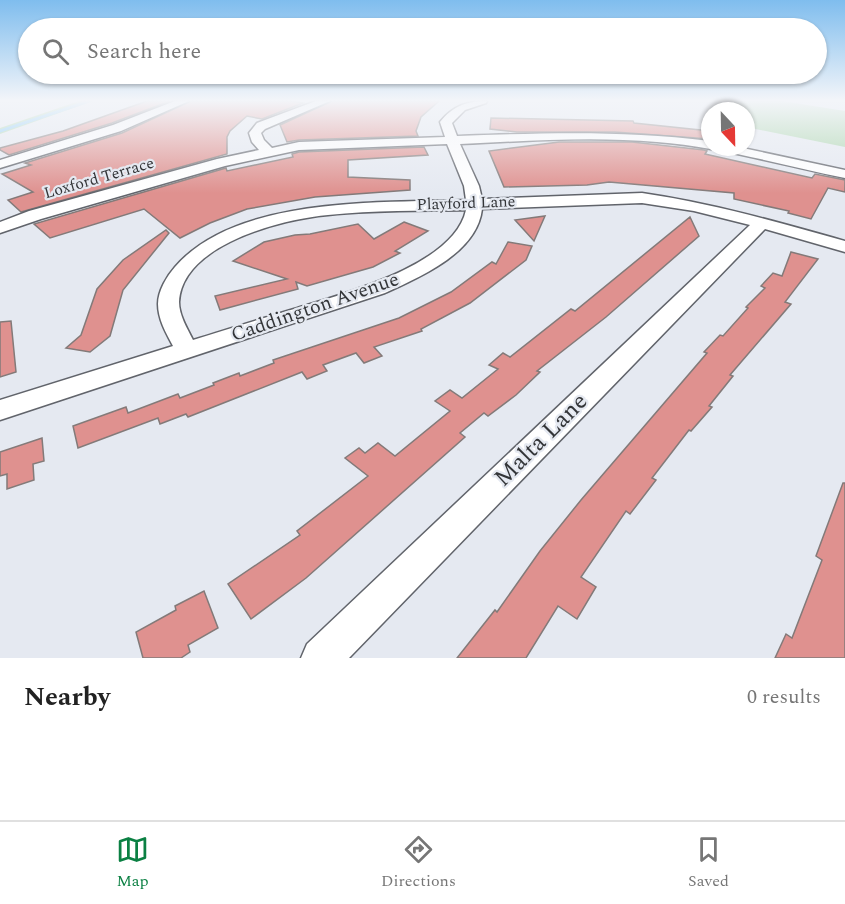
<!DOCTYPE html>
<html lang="en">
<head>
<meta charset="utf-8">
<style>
	:root { --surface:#fff; --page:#f6f6f6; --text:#222; --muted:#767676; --line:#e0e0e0; --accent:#0b8043 }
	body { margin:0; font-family:Spectral,serif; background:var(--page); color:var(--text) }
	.compass { position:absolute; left:701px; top:102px; width:54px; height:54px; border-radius:50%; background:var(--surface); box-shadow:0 2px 4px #0004; rotate:158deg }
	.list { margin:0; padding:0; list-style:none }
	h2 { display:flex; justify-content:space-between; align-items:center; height:78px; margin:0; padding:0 24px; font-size:26px }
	h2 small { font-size:20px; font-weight:400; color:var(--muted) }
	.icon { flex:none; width:33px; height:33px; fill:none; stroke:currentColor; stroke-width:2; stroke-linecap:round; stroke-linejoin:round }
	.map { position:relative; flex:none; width:845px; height:658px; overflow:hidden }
	.search { position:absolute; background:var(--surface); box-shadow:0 2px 4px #0004; left:18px; right:18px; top:18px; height:66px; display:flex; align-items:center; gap:15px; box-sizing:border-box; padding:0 21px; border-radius:33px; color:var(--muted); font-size:22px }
	.sheet { height:162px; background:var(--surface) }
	nav { display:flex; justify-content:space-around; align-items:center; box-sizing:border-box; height:84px; border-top:2px solid var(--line); background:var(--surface); font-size:16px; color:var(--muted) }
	nav a { display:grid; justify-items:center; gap:3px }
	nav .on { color:var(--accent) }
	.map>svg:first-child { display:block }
	.green { fill:#abd5ac }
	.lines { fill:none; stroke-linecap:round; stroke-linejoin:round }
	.stream { stroke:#83caf6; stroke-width:3 }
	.building { fill:#df918f; stroke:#837a79; stroke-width:1.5 }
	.street-casing { stroke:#61646b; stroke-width:3 }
	.street { fill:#fff; fill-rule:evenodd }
	.labels { text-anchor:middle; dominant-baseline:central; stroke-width:4.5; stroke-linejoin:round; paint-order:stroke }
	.far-street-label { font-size:16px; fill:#333538; stroke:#e5e9f1 }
	.street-label { font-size:20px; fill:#333538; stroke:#e5e9f1 }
	.near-street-label { font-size:24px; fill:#333538; stroke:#e5e9f1 }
</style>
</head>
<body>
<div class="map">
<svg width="845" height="658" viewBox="0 0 845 658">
	<rect width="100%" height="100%" fill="#e5e9f1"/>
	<!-- green -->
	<g class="green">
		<path d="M79,101h14l-93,33v-6z"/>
		<path d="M732,101h50l63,10v36l-99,-20v-16h-31z"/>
	</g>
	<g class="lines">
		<!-- stream -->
		<path class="stream" d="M0,131l89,-30"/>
	</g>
	<!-- building -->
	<g class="building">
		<path d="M147,101h23l-58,22 -103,32 -9,-5v-2l63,-17z"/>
		<path d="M191,101h99l13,2 -41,16 -15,-3 -17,15 -3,6v17l-206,58 -13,-12 25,-8 -31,-18 29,-9 -6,-2 97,-30z"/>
		<path d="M332,101h107l-18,16 -5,14 2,5 -119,4 -12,2 -7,-17z"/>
		<path d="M491,118l142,3 1,2 76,8v8l-95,-7h-98l-27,-3z"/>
		<path d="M559,142h73l72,8 3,1 -2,3 107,24 3,-4 30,6v12l-17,-4 -17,31 -23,-6 1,-2 -55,-12v-6l-125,-11 -22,3 -83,2 -15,-36z"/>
		<path d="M424,147l4,8 -80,5v17l62,3v10l-95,7 -68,12 -37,14 -30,15 -36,-29 -94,29 -16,-14 192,-56 1,3 66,-14 -1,-3 7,-2z"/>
		<path d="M545,216l-11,25 -19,-21z"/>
		<path d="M690,217l9,19 -93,81 -69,54 3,1 -24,23 -28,21 -4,-3 -24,20 5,4 -159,141 -55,41 -23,-35 72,-49 -3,-4 71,-55 -23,-18 14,-10 6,5 13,-10 17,13 55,-45 -15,-10 15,-11 12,8 36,-29 -9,-4 14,-12 7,4 61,-48 4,2z"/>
		<path d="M404,222l24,9 -33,20 5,2 -27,14 -66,19 -11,-4 2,7 -78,21 -5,-14 72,-17 -54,-18 31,-19 31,-7 15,-1 48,-10 16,15z"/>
		<path d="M166,230l3,3 -46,57 -13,46 -20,16 -24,-4 15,-13 16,-46 26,-29z"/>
		<path d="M508,242l24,4 -6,14 -56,43 -49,26 1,2 -48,16 8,9 -18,7 -8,-10 -33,12 4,6 -20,8 -5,-7 -114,45 -2,-3 -26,10 -2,-6 -80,30 -5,-22 53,-19 2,6 50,-19 2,4 34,-13 -1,-2 26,-10 1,3 34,-13 -1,-3 126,-42 52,-26 41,-30 4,2z"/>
		<path d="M791,252l27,7 -33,43 6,2 -61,71 3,1 -24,30 3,1 -21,24 -2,-1 -37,48 4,2 -26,34 -4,-3 -45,66 15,10 -19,32 -19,-13 -32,52h-69l38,-48 2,2 43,-61 41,-51 126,-147 -3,-1 16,-17 3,1 25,-28 -2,-1 19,-19 -4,-2 12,-13 9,3z"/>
		<path d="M11,321l5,51 -16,5v-55z"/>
		<path d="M42,438l2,23 -11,3 1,16 -27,9v-15l-7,2v-24z"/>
		<path d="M843,483h2v175h-70l11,-24 6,4 30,-78 -6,-4z"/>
		<path d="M204,591l14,37 -30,17 2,7 -9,6h-38l-7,-26 40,-22 -1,-4z"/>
	</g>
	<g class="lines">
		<defs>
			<g id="street">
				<path d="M175,101h14l-68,30 -121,37v-8l113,-35z"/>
				<path d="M316,101h14l-65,28 -4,4 3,7 8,8 27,-6 146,-5 -5,-15c13,-16 27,-21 47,-21l-1,2 -21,7 -13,13 5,13c88,-3 165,-6 253,5v6h28l107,23v8c-63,-13 -125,-31 -188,-36 -65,-6 -131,-1 -197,2l19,42 3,13 160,-6c69,10 136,29 203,48v11l-80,-23 -416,429h-48l6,-14 443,-419 -56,-14 -52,-8 -160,6c-5,44 -62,68 -97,84l-385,127v-20l173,-54c-7,-13 -15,-27 -15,-42 0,-13 9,-28 17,-37 61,-71 205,-64 291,-67l-2,-14 -17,-42 -148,6 -74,16 -184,53 -41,14v-11l29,-11 188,-52 42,-9 -7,-8 -3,-9 8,-10zM466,210c-12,56 -124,84 -172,99 -34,10 -68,21 -101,31 -6,-12 -14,-25 -14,-38 3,-58 104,-83 149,-87 46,-5 92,-4 138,-5z"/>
			</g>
		</defs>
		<!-- street casing -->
		<use href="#street" class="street-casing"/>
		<!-- street -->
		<use href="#street" class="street"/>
	</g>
	<!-- sky -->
	<linearGradient id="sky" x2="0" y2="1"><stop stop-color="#7fbdee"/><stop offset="0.52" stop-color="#f3f5f9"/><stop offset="1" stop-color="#f3f5f9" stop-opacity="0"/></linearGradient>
	<rect width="845" height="193" fill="url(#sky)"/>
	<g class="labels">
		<!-- far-street labels -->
		<g class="far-street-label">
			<text transform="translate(99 178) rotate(-16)">Loxford Terrace</text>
			<text transform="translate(466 203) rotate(-2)">Playford Lane</text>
		</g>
		<!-- street labels -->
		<g class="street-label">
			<text transform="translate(315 307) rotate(-19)">Caddington Avenue</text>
		</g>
		<!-- near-street labels -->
		<g class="near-street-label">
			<text transform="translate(541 440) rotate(-45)">Malta Lane</text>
		</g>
	</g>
</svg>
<svg class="compass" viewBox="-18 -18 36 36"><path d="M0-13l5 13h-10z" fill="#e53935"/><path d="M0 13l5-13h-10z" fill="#767676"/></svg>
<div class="search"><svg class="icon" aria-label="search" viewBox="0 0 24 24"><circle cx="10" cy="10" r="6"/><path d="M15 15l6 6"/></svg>Search here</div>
</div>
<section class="sheet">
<h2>Nearby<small>0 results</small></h2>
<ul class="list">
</ul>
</section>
<nav>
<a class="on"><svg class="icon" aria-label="map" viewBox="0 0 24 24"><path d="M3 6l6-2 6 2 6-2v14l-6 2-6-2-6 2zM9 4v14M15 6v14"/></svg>Map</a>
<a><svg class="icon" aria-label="directions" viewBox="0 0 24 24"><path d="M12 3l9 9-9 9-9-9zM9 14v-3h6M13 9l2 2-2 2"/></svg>Directions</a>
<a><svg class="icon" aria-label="saved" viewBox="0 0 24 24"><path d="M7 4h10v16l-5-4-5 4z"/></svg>Saved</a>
</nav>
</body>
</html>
